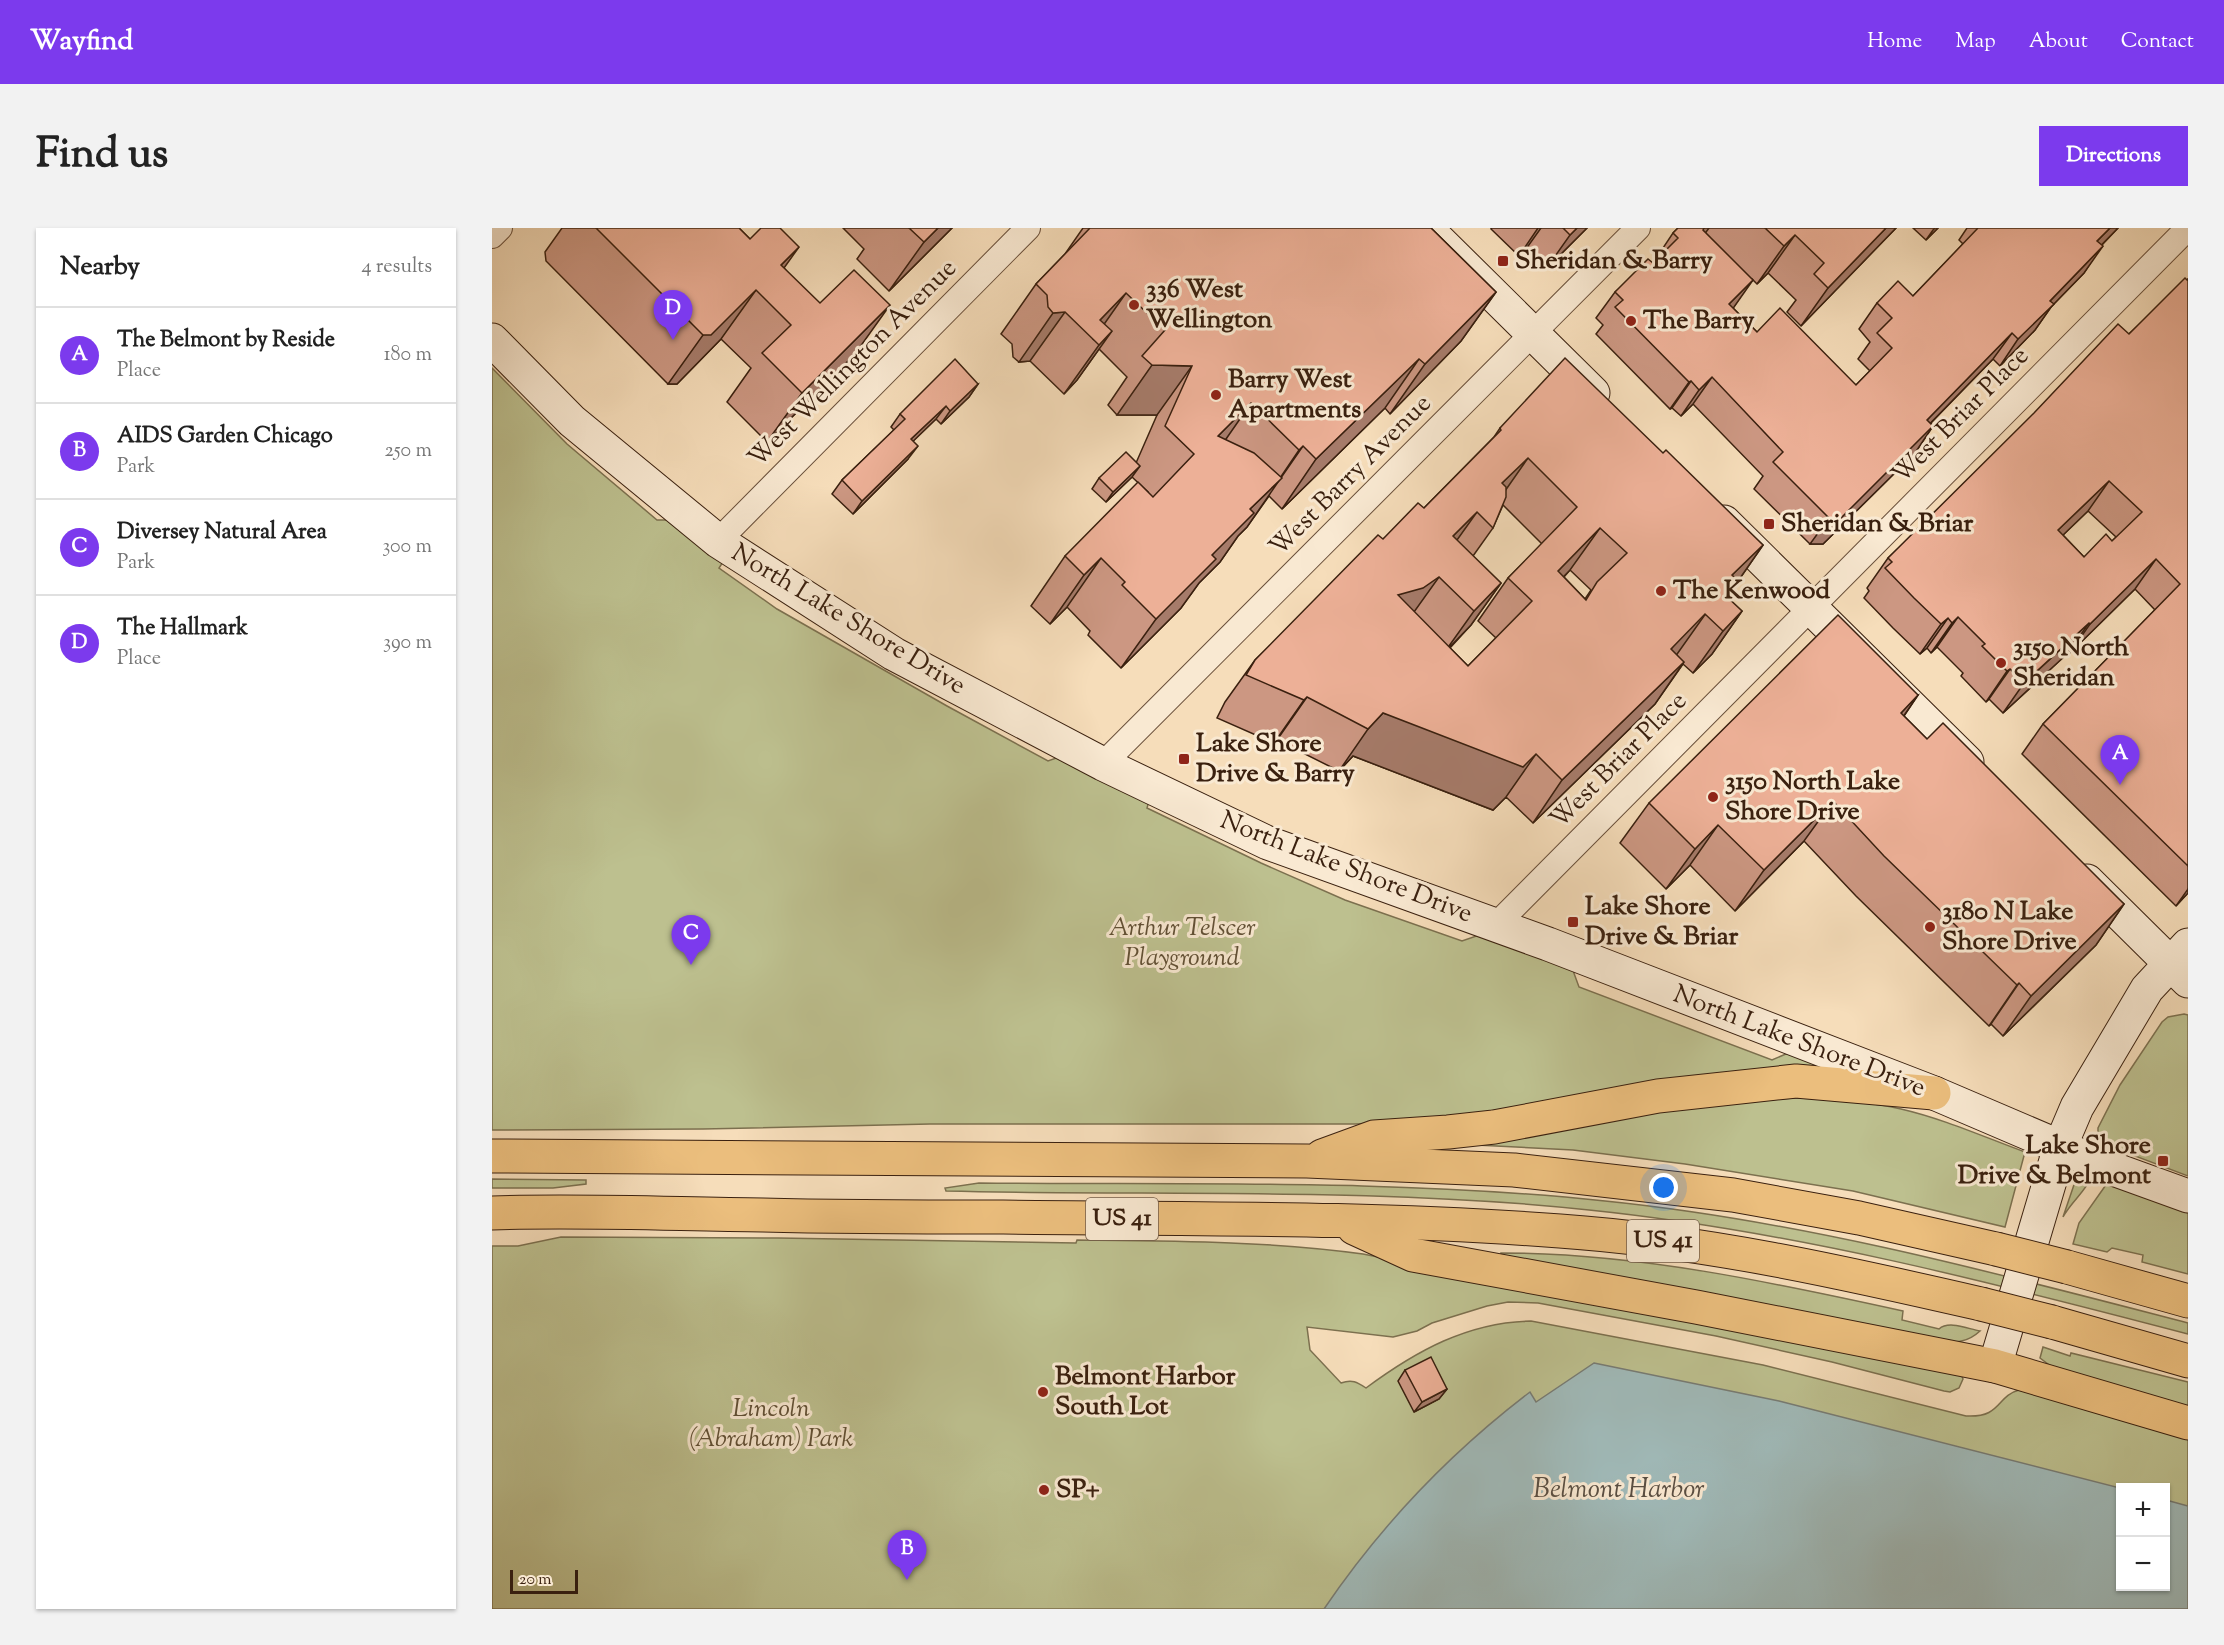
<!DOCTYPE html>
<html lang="en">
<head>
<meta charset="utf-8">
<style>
	:root { --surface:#fff; --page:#f2f2f2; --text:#222; --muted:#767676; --line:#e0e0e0; --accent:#7c3aed }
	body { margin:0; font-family:"Sorts Mill Goudy",serif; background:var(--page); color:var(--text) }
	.controls { position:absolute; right:18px; bottom:18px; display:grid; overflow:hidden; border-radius:0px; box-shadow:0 2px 4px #0004 }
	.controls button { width:54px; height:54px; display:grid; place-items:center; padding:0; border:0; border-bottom:2px solid var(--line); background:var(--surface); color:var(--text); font:30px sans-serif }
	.scale { position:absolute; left:18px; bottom:15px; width:68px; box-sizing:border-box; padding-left:6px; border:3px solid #3a200f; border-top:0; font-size:16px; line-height:21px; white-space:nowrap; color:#3a200f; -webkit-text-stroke:4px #f9e9d2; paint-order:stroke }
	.you { position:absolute; left:1172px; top:960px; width:21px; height:21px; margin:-15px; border:4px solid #fff; border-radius:50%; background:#1a73e8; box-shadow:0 0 0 9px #1a73e833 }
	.badge { display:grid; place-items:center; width:39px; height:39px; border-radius:50%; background:var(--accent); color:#fff; font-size:20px; font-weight:700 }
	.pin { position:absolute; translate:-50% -50px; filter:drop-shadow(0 2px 3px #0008) }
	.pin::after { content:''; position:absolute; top:32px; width:21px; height:18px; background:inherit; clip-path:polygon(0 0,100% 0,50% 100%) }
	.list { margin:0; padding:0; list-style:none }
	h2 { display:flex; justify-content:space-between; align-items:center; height:78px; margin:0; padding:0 24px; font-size:26px }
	h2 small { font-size:20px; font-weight:400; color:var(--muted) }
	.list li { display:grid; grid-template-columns:39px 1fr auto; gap:18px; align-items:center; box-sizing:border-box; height:96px; padding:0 24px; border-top:2px solid var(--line) }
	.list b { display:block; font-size:22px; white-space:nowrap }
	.list p { margin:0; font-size:20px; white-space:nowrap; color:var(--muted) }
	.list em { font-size:20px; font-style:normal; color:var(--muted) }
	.map { position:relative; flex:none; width:1696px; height:1381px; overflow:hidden; border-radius:0px }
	header { display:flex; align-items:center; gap:36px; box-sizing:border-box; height:84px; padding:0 30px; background:var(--accent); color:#fff }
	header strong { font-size:28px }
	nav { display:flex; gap:33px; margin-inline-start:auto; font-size:21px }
	.intro { display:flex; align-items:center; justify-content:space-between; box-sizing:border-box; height:144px; padding:0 36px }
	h1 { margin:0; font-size:42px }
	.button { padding:15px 27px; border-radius:0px; background:var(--accent); color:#fff; font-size:21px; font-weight:700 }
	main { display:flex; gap:36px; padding:0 36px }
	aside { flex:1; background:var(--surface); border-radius:0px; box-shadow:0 2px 4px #0004 }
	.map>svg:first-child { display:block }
	.green { fill:#bdc08f; stroke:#7c704f; stroke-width:1.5; fill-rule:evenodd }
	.water { fill:#a0bab9; stroke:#777c75; stroke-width:1.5 }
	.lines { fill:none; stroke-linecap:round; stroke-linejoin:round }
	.street-casing { stroke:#694f3a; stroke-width:26 }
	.secondary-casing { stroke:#3a200f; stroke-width:35 }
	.highway-casing { stroke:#3a200f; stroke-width:35 }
	.street { stroke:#f9e9d2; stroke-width:24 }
	.secondary { stroke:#f9e9d2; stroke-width:33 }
	.highway { stroke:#ebbe7d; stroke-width:33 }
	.highway-bridge-casing { stroke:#3a200f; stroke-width:35; stroke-linecap:butt }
	.highway-bridge { stroke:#ebbe7d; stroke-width:33 }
	.wall { fill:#cc9782; stroke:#3a200f; stroke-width:1.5; fill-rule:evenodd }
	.shaded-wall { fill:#a67b6a; stroke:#3a200f; stroke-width:1.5 }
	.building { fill:#edb097; stroke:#3a200f; stroke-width:1.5; fill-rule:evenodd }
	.poi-dot { fill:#8f2418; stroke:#f9e9d2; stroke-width:2 }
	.labels { text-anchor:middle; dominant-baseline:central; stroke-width:6; stroke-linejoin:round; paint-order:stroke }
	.shield { fill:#f9e9d2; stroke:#735c4a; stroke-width:1.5 }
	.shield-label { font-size:24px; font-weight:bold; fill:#3a200f }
	.poi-label { font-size:26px; font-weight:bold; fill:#3a200f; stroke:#f9e9d2; text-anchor:start }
	.street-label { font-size:26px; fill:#3a200f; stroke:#f9e9d2 }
	.park-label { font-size:26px; font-style:italic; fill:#615035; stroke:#f9e9d2 }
	.water-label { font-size:27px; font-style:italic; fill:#594e42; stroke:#f9e9d2 }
</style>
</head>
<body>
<header>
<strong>Wayfind</strong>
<nav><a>Home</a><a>Map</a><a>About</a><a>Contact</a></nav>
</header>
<div class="intro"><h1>Find us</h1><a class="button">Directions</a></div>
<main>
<aside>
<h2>Nearby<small>4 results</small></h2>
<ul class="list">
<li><span class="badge">A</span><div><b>The Belmont by Reside</b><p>Place</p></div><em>180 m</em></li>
<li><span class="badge">B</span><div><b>AIDS Garden Chicago</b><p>Park</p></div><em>250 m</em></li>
<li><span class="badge">C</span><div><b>Diversey Natural Area</b><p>Park</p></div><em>300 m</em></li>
<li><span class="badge">D</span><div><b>The Hallmark</b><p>Place</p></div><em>390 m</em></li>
</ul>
</aside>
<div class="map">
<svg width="1696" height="1381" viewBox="0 0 1696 1381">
	<rect width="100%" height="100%" fill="#f6ddba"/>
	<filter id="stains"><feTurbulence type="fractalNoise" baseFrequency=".00333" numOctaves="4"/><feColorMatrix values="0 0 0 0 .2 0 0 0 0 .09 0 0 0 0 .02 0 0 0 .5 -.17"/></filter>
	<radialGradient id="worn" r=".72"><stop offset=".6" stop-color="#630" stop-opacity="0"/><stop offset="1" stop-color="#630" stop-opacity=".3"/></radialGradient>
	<!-- green -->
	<g class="green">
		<path d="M0,140l75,76 90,76h11l55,42 -4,6 58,41 170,97 101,55 11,-4 90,44 -2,7 114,55 84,37 117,41 23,-8 86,32 8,22 193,73 23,-10 45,18c-161,21 -323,47 -485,56h-425l-227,5 -211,1z"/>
		<path d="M1692,786l4,1v161l-82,-31 -8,-11v-6l22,-43 42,-63 6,-5z"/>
		<path d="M1303,870c36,1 71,3 106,11 43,10 83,28 124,43l-20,75 -152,-36 -168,-27 -112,-14 -117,-6 219,-39z"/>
		<path d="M1590,944l10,4c-6,15 -21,26 -29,41l14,-41z"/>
		<path d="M0,951l94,1v4l-33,4h-61z"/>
		<path d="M1616,954l80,31v61l-46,-12 1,-7 -31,-7 -5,4 -34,-8 6,-21z"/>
		<path d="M487,955c208,2 419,-4 626,18 198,20 391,72 583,122v11c-198,-52 -395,-103 -599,-124 -213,-23 -429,-14 -643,-19l-1,-3z"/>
		<path d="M69,1009l217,1 298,5 1,-3c96,1 191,1 286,14l598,120 2,5 -4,9 -9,4 -6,-1 -112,-29 -116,-26 -178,-33 -30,-1 -21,4 -55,17 -15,8 -24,6 -86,-10 3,23 31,33c11,-4 16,-1 25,5 50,-37 102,-66 165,-67l232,44 203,51c36,2 30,-20 53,-26l169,46v173h-1696v-363h26zM1628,1260h46v98h-46z"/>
		<path d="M1009,1025c135,0 270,29 402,58l-1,9 37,9c10,-9 29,0 41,2 -14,13 -27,11 -45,12l-434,-87z"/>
		<path d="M1551,1119l27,9 1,-3 117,29v28l-136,-43 -12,-9z"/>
	</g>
	<!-- water -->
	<path class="water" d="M1102,1135l185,38 341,87v98h46v-86l22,6v103h-864c57,-84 126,-156 206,-217l6,10z"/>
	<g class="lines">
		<defs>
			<g id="street">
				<path d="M0,8l8,-8"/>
				<path d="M226,313l310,-313"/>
				<path d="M611,536l535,-536"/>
				<path d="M1004,697l692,-697"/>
			</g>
			<g id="secondary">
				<path d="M934,0l167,165"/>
				<path d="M0,112l80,81 146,120 176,113 209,110 165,79 280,101 386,149 171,73 83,30"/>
				<path d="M1232,294l243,240"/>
				<path d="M1595,653l101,100"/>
				<path d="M1503,1138l65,-219 17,-40 70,-118 41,-44"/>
			</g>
			<g id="highway">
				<path d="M0,928l815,5 207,9 219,25 126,23 137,31"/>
				<path d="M830,928l52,-19 74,-5 46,-5 164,-31 138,-15 138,12"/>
				<path d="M0,985c90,-3 180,1 271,2 80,2 160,2 240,2 185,2 372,0 557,14 143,10 282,41 421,73"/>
				<path d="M862,1000l59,27 283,52 299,59 193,57"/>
				<path d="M1575,1039l121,34"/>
				<path d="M1560,1094l136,39"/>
			</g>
		</defs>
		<!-- street casing -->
		<use href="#street" class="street-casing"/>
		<!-- secondary casing -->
		<use href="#secondary" class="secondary-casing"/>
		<!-- highway casing -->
		<use href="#highway" class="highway-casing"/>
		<!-- street -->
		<use href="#street" class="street"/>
		<!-- secondary -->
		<use href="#secondary" class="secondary"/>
		<!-- highway -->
		<use href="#highway" class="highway"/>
		<defs>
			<g id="highway-bridge">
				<path d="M1504,1021l71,18"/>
				<path d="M1489,1076l71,18"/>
			</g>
		</defs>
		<!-- highway-bridge casing -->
		<use href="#highway-bridge" class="highway-bridge-casing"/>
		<!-- highway-bridge -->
		<use href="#highway-bridge" class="highway-bridge"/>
	</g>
	<!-- wall -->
	<g class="wall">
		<path d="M70,0h177l11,11 34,29 71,86 -88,88 -40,-40 24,-34 -30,-29 -44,45h-9l-122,-123 -1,-9z"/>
		<path d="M351,0h109l-63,63 -32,-32 7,-10z"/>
		<path d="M591,0h348l65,64 -35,49 -71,73 -5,-6 -103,101 -13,-13 -22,31 -9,9 -18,26 -21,21 -18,25 -60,60 -33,-33 2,-4 -23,-24 -17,17 -19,-18 34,-50 83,-64 -16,-15 -26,25 -14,-13 7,-11 37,-15 21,-48h-40l-9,-10 19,-28 -28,-28 -22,31 -13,14 -34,-33 -11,1 -6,-5 -1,-13 -11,-10 35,-50 29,-30z"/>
		<path d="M999,0h96l-41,41 -20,-20 -7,7 -28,-27z"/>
		<path d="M1186,0h218l-95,98 -14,-14 9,-12 -28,-27 -11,11 -5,-5 -19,29 24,24 99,53 14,-14 -12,-12 12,-17 -11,-13 18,-26 36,-7 50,-52 -4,-4 8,-12h151l-16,17 -18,28 -33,34 -16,23 -35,36 -7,-7 -62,64 2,3 -18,27 -92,91h-13l-56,-55 9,-13 -70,-72 -12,12 -9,-8 -2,1 -74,-75 7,-9 -7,-7 19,-26 41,-32h-1l18,-27z"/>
		<path d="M1421,0h25l-12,12z"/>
		<path d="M1696,51v614l-12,13 -154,-152 21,-30 112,-114 -20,-21 -66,65 -1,-1 -65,60 -14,-14 -3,3 -25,-26 2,-3 -26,-26 -6,6 -4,-5 -7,6 -27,-26 -29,-30 5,-7 -2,-3 21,-30zM1596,283l28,26 -4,4 -28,16 -21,-22z"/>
		<path d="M486,156l-9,13 -28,27 -5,-5 -23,22 -5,18 -55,55 -21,-20 10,-14 52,-50 -3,-3 9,-13z"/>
		<path d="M1008,200l163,25 100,92 -36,52 15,14 -30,43 -19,19 -10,-9 -28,40 -122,119 -27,-26 -13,13 -140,-54 -14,15 -62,-31 -3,3 -57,-25 8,-16 30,-42 128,-121 41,-31 70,-71zM1011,277l39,39 -34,34 -30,43 18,17 -28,28 -18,-18 21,-23 30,-42 -28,-27 20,-28zM1078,342l21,20 -6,9 -21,-22z"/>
		<path d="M1426,467l-14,21 23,23 197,165 -28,41 -93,91 -12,-12 -2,2 -133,-130 -52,-55 -69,70 -45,-46 -24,24 -46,-46 29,-40z"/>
		<path d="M913,1142l42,19 -8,10 -25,13 -16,-31z"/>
	</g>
	<!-- shaded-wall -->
	<g class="shaded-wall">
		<path d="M446,0h14l-63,63 35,-49z"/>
		<path d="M1046,0h3l-15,21 -7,7z"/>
		<path d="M1085,0h10l-41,41 24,-34z"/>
		<path d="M1212,0h5l-8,11 -17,17z"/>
		<path d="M1394,0h10l-95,98 27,-38z"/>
		<path d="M1443,0h3l-12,12 7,-10z"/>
		<path d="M1618,0h8l-39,40 18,-27z"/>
		<path d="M1303,7l-27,38 -11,11 27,-38z"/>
		<path d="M1611,18l-19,27 -33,34 -16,23 -35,36 18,-27 32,-38z"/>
		<path d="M307,19l-35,49 17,-31z"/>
		<path d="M1261,52l-19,27 -24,24 19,-27z"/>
		<path d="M264,62l-35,49 -44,45h-9l35,-49z"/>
		<path d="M1004,64l-35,49 -71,73 35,-50z"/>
		<path d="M634,65l-33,47 7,-20z"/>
		<path d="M398,77l-35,49 -88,88 35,-49z"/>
		<path d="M573,84l-35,49 -11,1 34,-49z"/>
		<path d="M620,103l-35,49 -13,14 35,-49z"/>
		<path d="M1520,105l-19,26 -85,87 19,-26z"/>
		<path d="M927,131l-34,49 -103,101 34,-50z"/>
		<path d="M660,137l40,1 -35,49h-40z"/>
		<path d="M1220,149l-19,27 -12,12 18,-26z"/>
		<path d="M1199,153l-19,27 -2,1 19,-27z"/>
		<path d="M486,156l-9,13 -28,27 9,-13z"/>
		<path d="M759,175l-34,49 1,-16z"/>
		<path d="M454,178l-10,13 -34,33 9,-13z"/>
		<path d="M1441,198l-18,27 -92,91h-13l19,-26z"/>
		<path d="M426,218l-10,13 -55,55 9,-13z"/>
		<path d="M811,218l-56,81 -9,9 -18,26 -21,21 -18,25 -60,60 35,-49 56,-64 38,-46 26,-25 23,-34z"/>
		<path d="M1036,230l-30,43 4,-18z"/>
		<path d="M648,238l-8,11 -26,25 7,-10z"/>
		<path d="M1617,253l-21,30 -51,49 21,-30z"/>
		<path d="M985,284l-30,42 6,-18z"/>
		<path d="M1108,300l-30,42 -42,43 30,-42z"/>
		<path d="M1271,317l-52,75 13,-24 -20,20 -29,41 -4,-8 61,-74z"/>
		<path d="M609,330l-34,49 -17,17 34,-49z"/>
		<path d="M1664,331l-21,30 -66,65 21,-30z"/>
		<path d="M947,349l-30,42 -11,-24z"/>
		<path d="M1009,355l-30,42 -27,28 30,-42z"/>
		<path d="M1250,383l-30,43 -19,19 30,-42z"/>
		<path d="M1466,389l-21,30 -6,6 21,-30z"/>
		<path d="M1456,390l-21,30 -7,6 21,-30z"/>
		<path d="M1597,395l-21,30 -65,60 21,-30z"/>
		<path d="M1192,434l-29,42 -122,119 29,-43z"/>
		<path d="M1518,441l-21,30 -3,3 21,-31z"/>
		<path d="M1426,467l-28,41 11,-23z"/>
		<path d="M815,469l-30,43 -3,3 30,-43z"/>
		<path d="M891,485l153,41 -30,43 -13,13 -140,-54 -14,15 29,-42z"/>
		<path d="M1341,573l-29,40 -69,70 29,-41z"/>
		<path d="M1226,597l-28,40 -24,24 29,-40z"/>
		<path d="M1696,661v4l-12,13z"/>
		<path d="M1632,676l-28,41 -93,91 28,-40z"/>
		<path d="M1527,755l-28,41 -2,2 28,-41z"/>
		<path d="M955,1161l-8,10 -25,13 8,-10z"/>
	</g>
	<!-- building -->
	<g class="building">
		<path d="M104,0h143l11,11 11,-11h19l19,19 -18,18 39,38 34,-33 36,35 -88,88 -40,-40 29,-28 -35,-35 -45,45h-8z"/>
		<path d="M417,0h29l-14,14z"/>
		<path d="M598,0h341l65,64 -71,72 -6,-5 -103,100 -13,-13 -4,4 -48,-47 -33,33 36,17 28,25 -32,31 4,4 -42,42 4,4 -60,60 -34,-34 3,-3 -24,-24 -17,17 -19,-19 73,-74 15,15 41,-43 -29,-28 27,-60 -40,-1 -10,-9 23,-26 -39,-37 -26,27 12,11 -13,14 -34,-33 -12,1 -5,-6 -1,-12 -11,-11z"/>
		<path d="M1071,0h14l-7,7z"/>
		<path d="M1186,0h26l-1,2 50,50 -24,24 28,28 23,-24 76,77 36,-37 -15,-15 15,-15 -15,-15 21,-22 15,15 65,-68h132l-13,13 6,5 -53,55 4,3 -36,35 -6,-6 -85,87 6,6 -92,92h-12l-56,-56 10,-10 -71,-75 -13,13 -8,-9 -2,1 -74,-75 8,-7 -8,-8 33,-33 5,4 25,-25 -5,-5z"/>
		<path d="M1273,0h121l-58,60 -14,-14 10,-11 -29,-28 -11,11z"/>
		<path d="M1693,50l2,2 1,-1v587l-145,-142 137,-140 -24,-25 -66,65 -1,-1 -65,60 -14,-14 -3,2 -25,-25 3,-2 -27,-27 -6,6 -4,-5 -7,6 -27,-26 -29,-30 7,-6 -4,-4 146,-145 84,-89 11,10zM1617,253l33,31 -30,29 -6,-7 -22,23 -26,-27z"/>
		<path d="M1073,130l98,95 3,-3 97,95 -31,30 6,6 -13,14 17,16 -19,20 -18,-17 -34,35 13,13 -122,118 -26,-26 -13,13 -140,-54 -15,16 -61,-32 -3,3 -58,-25 9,-15 123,-125 5,4 35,-36 6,5 77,-78 -1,-2zM1036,230l49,49 -69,71 24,23 -64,65 -70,-71 25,-7 16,-11 35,34 27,-28 -48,-47 24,-24 16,16 13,-31v-10l-4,-4zM1108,300l27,25 -30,29 -11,18 -28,-29z"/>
		<path d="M463,131l23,25 -28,27 -4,-5 -35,33 7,7 -56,55 -20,-21 63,-61 -5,-5z"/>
		<path d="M634,224l14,14 -27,26 -14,-14z"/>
		<path d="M1346,387l80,80 -17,18 26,26 16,-16 181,181 -93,92 -12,-13 -2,2 -133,-129 -51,-55 -69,69 -46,-45 -23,24 -46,-46z"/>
		<path d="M939,1129l16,32 -25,13 -17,-32z"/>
	</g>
	<!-- markers -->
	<g class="poi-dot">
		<rect x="1005" y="27" width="12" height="12" rx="3"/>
		<circle cx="642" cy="77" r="6"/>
		<circle cx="1139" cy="93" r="6"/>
		<circle cx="724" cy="167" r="6"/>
		<rect x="1271" y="290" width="12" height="12" rx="3"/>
		<circle cx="1169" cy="363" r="6"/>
		<circle cx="1509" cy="435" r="6"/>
		<rect x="686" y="525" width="12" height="12" rx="3"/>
		<circle cx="1221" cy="569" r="6"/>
		<rect x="1075" y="688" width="12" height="12" rx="3"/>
		<circle cx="1438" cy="699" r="6"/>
		<rect x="1665" y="927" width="12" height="12" rx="3"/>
		<circle cx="551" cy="1164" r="6"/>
		<circle cx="552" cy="1262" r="6"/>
	</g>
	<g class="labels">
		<!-- shield labels -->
		<g class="shield">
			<rect x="594" y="970" width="72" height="42" rx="4.5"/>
			<rect x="1135" y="992" width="72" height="42" rx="4.5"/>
		</g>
		<g class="shield-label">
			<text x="630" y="991">US 41</text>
			<text x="1171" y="1013">US 41</text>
		</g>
		<!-- poi labels -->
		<g class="poi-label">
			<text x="1023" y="33">Sheridan &amp; Barry</text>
			<text x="654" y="62">336 West<tspan x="654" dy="30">Wellington</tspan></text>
			<text x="1151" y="93">The Barry</text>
			<text x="736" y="152">Barry West<tspan x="736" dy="30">Apartments</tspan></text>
			<text x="1289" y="296">Sheridan &amp; Briar</text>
			<text x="1181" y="363">The Kenwood</text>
			<text x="1521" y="420">3150 North<tspan x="1521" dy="30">Sheridan</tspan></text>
			<text x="704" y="516">Lake Shore<tspan x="704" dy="30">Drive &amp; Barry</tspan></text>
			<text x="1233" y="554">3150 North Lake<tspan x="1233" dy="30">Shore Drive</tspan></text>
			<text x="1093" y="679">Lake Shore<tspan x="1093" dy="30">Drive &amp; Briar</tspan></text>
			<text x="1450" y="684">3180 N Lake<tspan x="1450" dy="30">Shore Drive</tspan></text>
			<text x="1659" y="918" text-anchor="end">Lake Shore<tspan x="1659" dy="30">Drive &amp; Belmont</tspan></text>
			<text x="563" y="1149">Belmont Harbor<tspan x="563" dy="30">South Lot</tspan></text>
			<text x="564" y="1262">SP+</text>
		</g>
		<!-- street labels -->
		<g class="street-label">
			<text transform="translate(361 136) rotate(-45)">West Wellington Avenue</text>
			<text transform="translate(1469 188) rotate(-45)">West Briar Place</text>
			<text transform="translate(859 248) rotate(-45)">West Barry Avenue</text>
			<text transform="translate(356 392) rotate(31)">North Lake Shore Drive</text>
			<text transform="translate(1127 533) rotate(-45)">West Briar Place</text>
			<text transform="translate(854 640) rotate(21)">North Lake Shore Drive</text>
			<text transform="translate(1307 814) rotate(21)">North Lake Shore Drive</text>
		</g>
		<!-- park labels -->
		<g class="park-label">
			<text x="690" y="700">Arthur Telscer<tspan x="690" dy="30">Playground</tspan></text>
			<text x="279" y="1181">Lincoln<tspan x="279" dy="30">(Abraham) Park</tspan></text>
		</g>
		<!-- water labels -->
		<g class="water-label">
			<text x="1127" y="1262">Belmont Harbor</text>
		</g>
	</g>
	<rect width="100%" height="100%" filter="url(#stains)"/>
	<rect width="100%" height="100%" fill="url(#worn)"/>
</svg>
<div class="controls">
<button>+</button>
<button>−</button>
</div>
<div class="scale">20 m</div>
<div class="you"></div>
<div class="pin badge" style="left:1628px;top:557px">A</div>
<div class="pin badge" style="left:415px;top:1352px">B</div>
<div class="pin badge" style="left:199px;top:737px">C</div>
<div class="pin badge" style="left:181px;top:112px">D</div>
</div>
</main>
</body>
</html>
